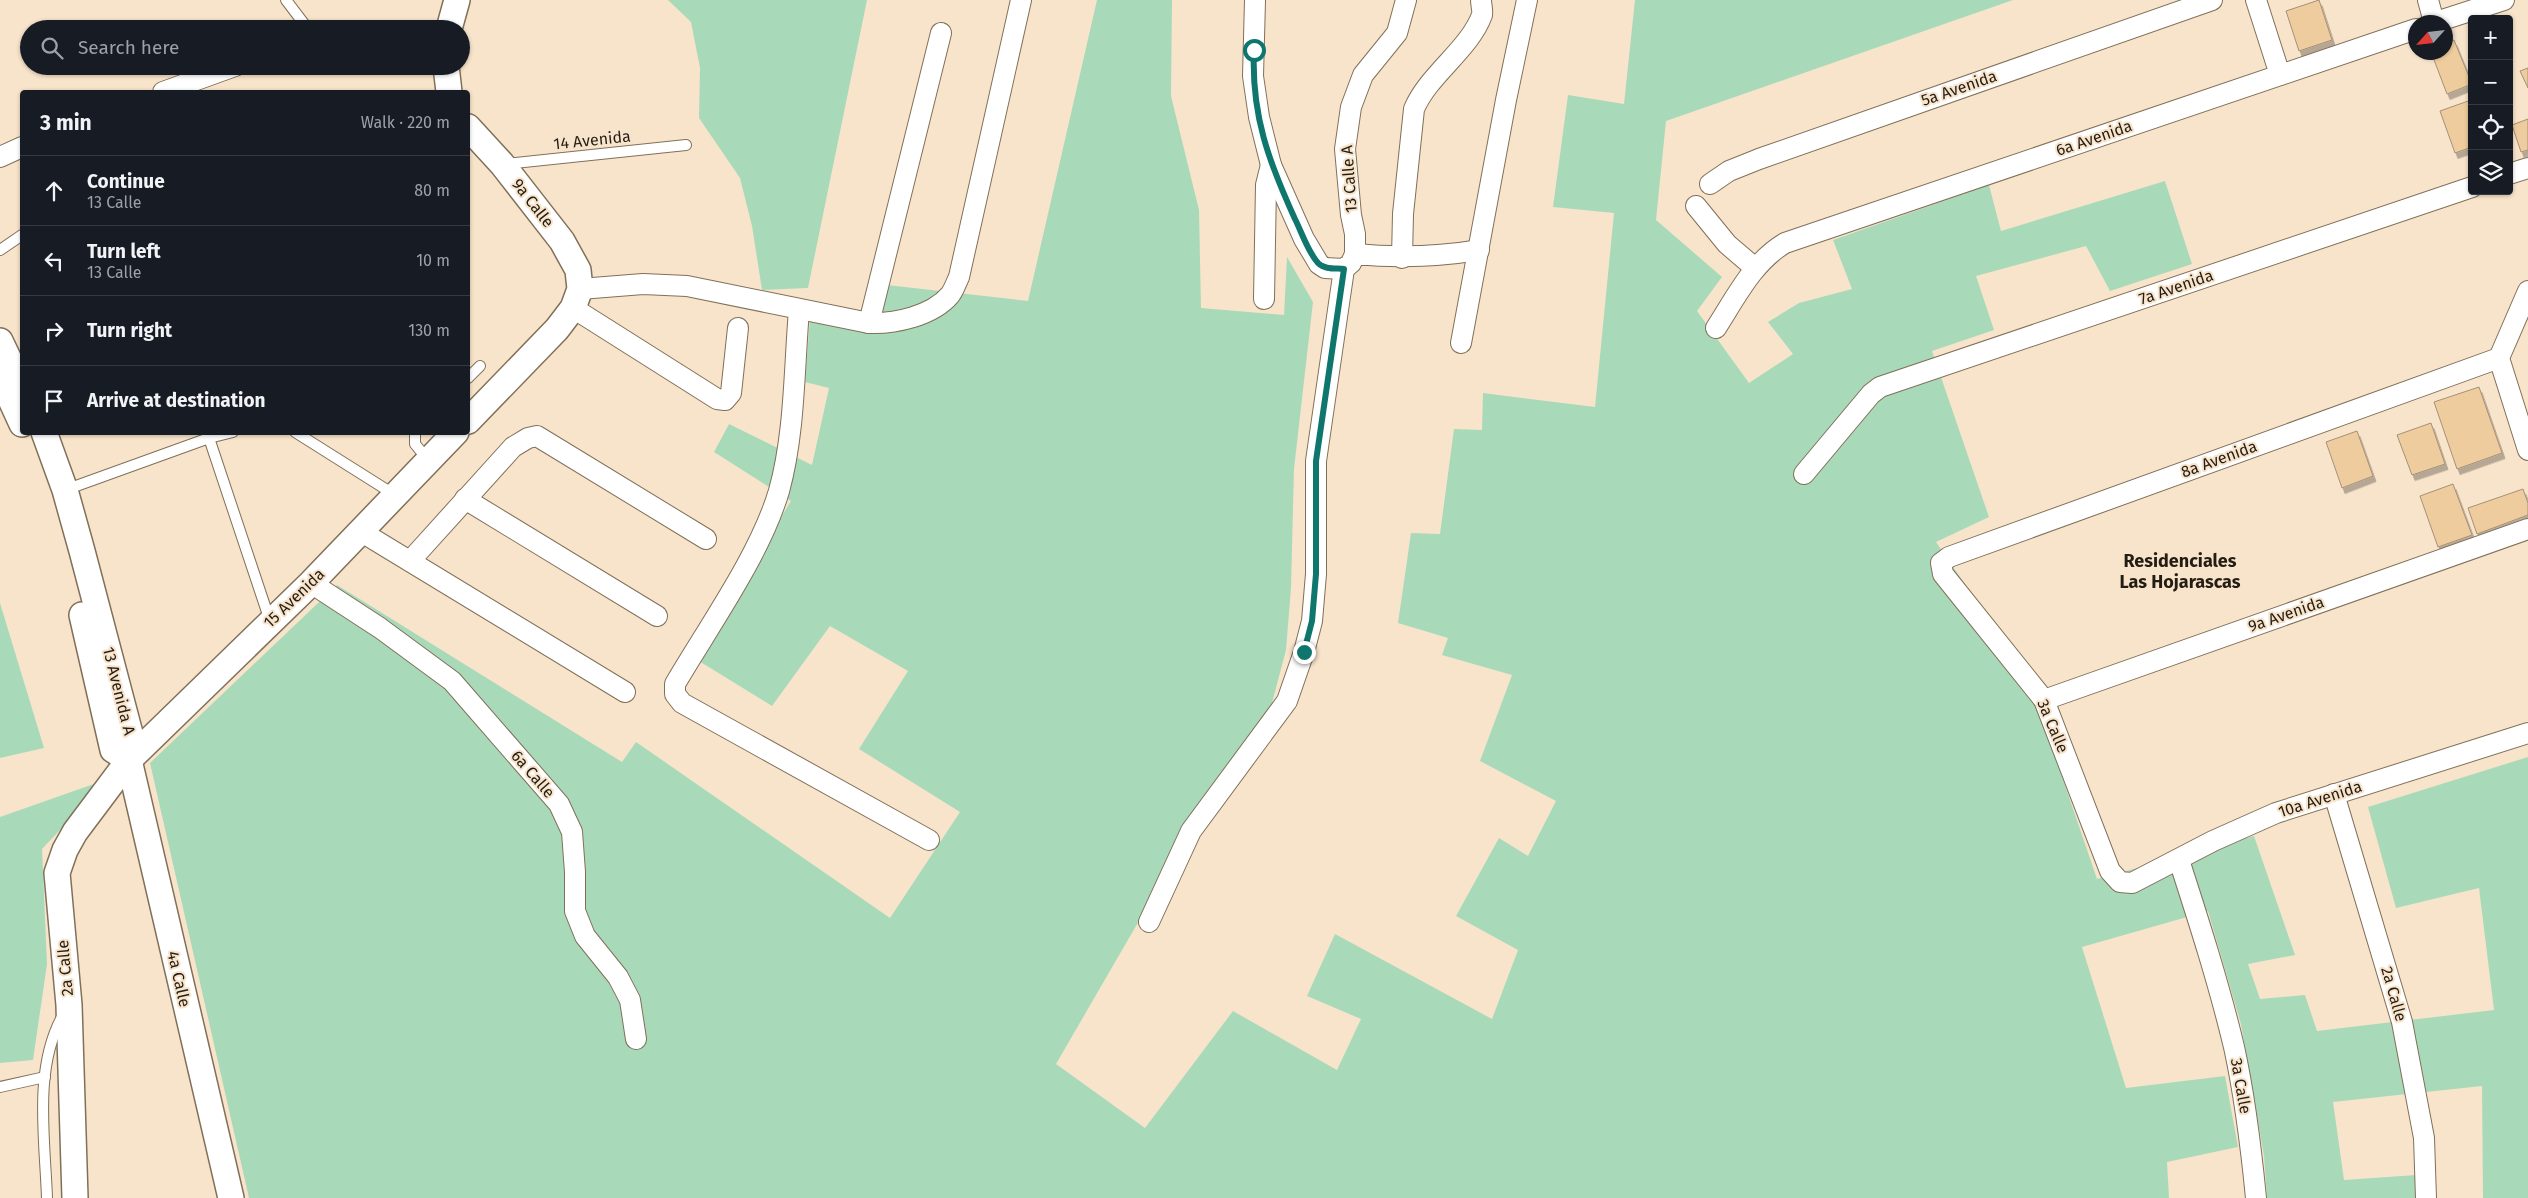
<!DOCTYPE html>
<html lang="en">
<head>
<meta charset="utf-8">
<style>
	:root { --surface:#171b24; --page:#242831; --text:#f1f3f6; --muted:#9ea1a6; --line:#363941 }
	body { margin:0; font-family:"Fira Sans",sans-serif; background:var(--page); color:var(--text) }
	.controls { position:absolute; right:15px; top:15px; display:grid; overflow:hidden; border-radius:5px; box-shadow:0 1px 4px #0004 }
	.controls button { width:45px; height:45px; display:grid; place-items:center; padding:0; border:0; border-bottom:1px solid var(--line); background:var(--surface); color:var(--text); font:25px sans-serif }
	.compass { position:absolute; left:2408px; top:15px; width:45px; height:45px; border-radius:50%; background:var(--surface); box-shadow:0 1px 4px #0004; rotate:243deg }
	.stop { position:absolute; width:15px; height:15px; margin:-11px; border:4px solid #0f766e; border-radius:50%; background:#fff }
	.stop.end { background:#0f766e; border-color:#fff; box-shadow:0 1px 5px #0008 }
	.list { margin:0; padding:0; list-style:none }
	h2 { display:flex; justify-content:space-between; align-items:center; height:65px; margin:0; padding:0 20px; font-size:21px }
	h2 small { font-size:16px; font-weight:400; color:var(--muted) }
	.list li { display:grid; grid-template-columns:32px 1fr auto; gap:15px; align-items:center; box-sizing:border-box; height:70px; padding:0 20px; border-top:1px solid var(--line) }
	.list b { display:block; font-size:19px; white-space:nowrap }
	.list p { margin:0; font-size:16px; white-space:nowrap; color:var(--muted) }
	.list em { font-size:16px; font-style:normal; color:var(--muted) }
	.icon { flex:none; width:28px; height:28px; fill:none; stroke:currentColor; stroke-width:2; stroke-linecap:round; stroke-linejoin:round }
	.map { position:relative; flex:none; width:2528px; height:1198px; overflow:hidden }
	.search { position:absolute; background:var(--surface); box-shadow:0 1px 4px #0004; left:20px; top:20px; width:450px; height:55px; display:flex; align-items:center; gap:12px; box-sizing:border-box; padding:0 18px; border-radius:28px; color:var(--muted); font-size:19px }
	.panel { position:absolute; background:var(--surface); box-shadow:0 1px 4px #0004; left:20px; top:90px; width:450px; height:345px; border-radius:5px }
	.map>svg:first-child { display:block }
	.green { fill:#a8daba }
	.building { fill:#efcc9d; stroke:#a39179; filter:url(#shadow) }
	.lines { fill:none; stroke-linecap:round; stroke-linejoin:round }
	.service-casing { stroke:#817059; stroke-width:12 }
	.minor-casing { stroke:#817059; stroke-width:22 }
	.tertiary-casing { stroke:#817059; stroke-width:28 }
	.service { stroke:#fff; stroke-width:10 }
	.minor { stroke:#fff; stroke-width:20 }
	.tertiary { stroke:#fff; stroke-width:25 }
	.route { stroke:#0f766e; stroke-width:6 }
	.labels { text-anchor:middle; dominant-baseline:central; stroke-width:4; stroke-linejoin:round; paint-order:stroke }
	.street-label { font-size:16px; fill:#241d14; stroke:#f8e4cb }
	.neighbourhood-label { font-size:18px; font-weight:bold; fill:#241d14; stroke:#f8e4cb }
</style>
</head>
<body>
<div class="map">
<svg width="2528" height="1198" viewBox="0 0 2528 1198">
	<defs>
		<filter id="shadow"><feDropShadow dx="3" dy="5.5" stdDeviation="0" flood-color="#0004"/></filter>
	</defs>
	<rect width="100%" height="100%" fill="#f8e4cb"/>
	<!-- green -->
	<g class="green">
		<path d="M668,0h199l-59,288 -46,2 -10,-64 -12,-48 -41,-60 1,-50 -9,-46z"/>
		<path d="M1097,0h75l-1,96 28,114 2,98 83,7 3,-58 26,45 -19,167 -3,119 -5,62 -18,68 -132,208 -80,138 89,64 88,-117 104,59 24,-51 -54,-23 28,-62 157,85 26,-69 -62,-34 43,-78 29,18 28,-55 -76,-40 32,-86 -70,-20 6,-17 -50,-15 13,-90 29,1 14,-105 28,1 1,-37 112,14 19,-194 -61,-6 15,-112 56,9 11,-104h378l-347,121 -10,99 66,57 -25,34 52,72 44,-29 -25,-32 31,-19 53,-14 -19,-49 156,-55 12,46 164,-50 27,83 -82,27 -24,-45 -110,30 18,54 -62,21 57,166 -53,25 91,132 70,205 157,-43 41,119 -47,9 12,35 45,-4 12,36 177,-21 -15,-122 -83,20 -28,-101 160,-50v441h-45l-1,-112 -149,16 11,78 72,-5v23h-149l-3,-42 -23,-132 -33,-113 -126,36 44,141 99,-12 13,71 -71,15 2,36h-1920l-99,-435 187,-178 285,177 14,-20 254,176 70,-106 -101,-63 49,-78 -78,-45 -58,80 -78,-48 97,-157 -77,-49 15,-28 83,41 17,-77 -24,-6 5,-64 69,11 8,-44 141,16z"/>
		<path d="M0,603l44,145 -44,10z"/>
		<path d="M108,779l-66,70 5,115 -14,96 -33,3v-246z"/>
	</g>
	<!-- building -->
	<g class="building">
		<path d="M2319,0l13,40 -33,11 -13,-40z"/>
		<path d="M2454,40l18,44 -25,10 -16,-42h15v-8z"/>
		<path d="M2528,68v20l-8,-17z"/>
		<path d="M2471,100l1,47 -17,6 -15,-42z"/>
		<path d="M2528,119v31l-7,2 -9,-27z"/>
		<path d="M2479,387l23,66 -45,16 -23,-67z"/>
		<path d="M2431,423l14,41 -33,11 -15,-40z"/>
		<path d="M2357,431l16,45 -31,12 -16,-46z"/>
		<path d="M2453,484l19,51 -34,12 -18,-51z"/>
		<path d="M2523,489l5,14v12l-51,19 -9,-26z"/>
	</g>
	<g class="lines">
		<defs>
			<g id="service">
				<path d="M286,0l22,29"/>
				<path d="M505,164l181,-19"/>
				<path d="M0,250l22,-15"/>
				<path d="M468,378l12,-12"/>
				<path d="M295,432l100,63"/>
				<path d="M415,432v12l13,16"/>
				<path d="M209,438l61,183"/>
				<path d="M65,490l144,-52 24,-6"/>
				<path d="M0,1087l45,-10"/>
				<path d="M47,1198c-2,-59 -14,-130 16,-183"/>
			</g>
			<g id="minor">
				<path d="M1255,0l-2,76 6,41 12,48 33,74 15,25 6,4 19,1 7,-6 4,-9c42,4 82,3 124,-4"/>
				<path d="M2256,0l24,75"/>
				<path d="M2428,0l6,22"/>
				<path d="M2436,22l68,-22"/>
				<path d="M163,92l72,-26"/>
				<path d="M0,157l22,-10"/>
				<path d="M2509,174l19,-6"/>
				<path d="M1710,184l19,-13 30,-12 453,-159"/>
				<path d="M1696,206l31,38 28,24"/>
				<path d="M1355,254v-20l-4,-19 -6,-66 6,-42 12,-32 34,-42 9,-33"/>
				<path d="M1402,258l1,-44 11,-105c15,-35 55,-59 68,-94 1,-4 -1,-10 -1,-15"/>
				<path d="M580,289l63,-5 44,2 182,37c26,1 63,-7 81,-28 4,-5 6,-12 9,-18l62,-277"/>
				<path d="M2528,291l-29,67 29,92"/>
				<path d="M1264,299l2,-114 5,-20"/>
				<path d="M573,308l144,91 8,1 6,-7 7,-65"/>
				<path d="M799,310c-5,59 -4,123 -20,181 -19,64 -70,135 -104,193v10l7,9 247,137"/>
				<path d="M869,323l72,-290"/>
				<path d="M1716,328c20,-31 37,-66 69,-85l631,-214"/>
				<path d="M1461,343l45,-243 21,-100"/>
				<path d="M2499,358l-550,199 -8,6 2,11 101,126 66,171 10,11 12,1 81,-42 63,-28 252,-80"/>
				<path d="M1804,474l67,-80 9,-7 592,-200"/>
				<path d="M465,499l192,117"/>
				<path d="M360,531l265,161"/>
				<path d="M410,561l103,-114 15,-9 9,-2 169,103"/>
				<path d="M311,583l69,45 72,53 107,123 13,28 3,40v39l10,25 33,41 12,23 6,39"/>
				<path d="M2044,700l484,-171"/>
				<path d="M2334,794l68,228 22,116 2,60"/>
				<path d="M2179,860c20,62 40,124 55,187 11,50 17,100 22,151"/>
				<path d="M1149,922l42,-91 96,-130 17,-49 8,-31 4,-47v-113l28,-192"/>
			</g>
			<g id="tertiary">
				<path d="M449,29l8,-29"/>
				<path d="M446,66l3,26"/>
				<path d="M468,127l34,37 60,77 16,29 2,19 -7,19 -16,21 -89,92"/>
				<path d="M0,341l22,46"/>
				<path d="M0,376l22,48"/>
				<path d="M44,432l21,58 17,61 50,190 -3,19 102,438"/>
				<path d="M82,615l31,135 16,10"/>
				<path d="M75,1198l-6,-193 -12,-132 8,-23 10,-18 54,-72 182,-177 145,-151"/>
			</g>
		</defs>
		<!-- service casing -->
		<use href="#service" class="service-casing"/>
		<!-- minor casing -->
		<use href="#minor" class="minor-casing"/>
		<!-- tertiary casing -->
		<use href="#tertiary" class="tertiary-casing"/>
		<!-- service -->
		<use href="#service" class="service"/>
		<!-- minor -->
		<use href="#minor" class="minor"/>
		<!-- tertiary -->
		<use href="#tertiary" class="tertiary"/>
	</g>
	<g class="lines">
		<!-- route -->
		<path class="route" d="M1254,50c-3,65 15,112 41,169 7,14 13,33 23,44 7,7 18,5 26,6l-28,192v113l-4,47 -8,31"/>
	</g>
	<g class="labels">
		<!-- street labels -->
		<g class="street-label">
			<text transform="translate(1959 88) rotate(-19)">5a Avenida</text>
			<text transform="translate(2094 138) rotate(-19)">6a Avenida</text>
			<text transform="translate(592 140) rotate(-6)">14 Avenida</text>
			<text transform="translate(1349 179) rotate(-94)">13 Calle A</text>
			<text transform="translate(533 203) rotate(52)">9a Calle</text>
			<text transform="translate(2176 287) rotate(-19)">7a Avenida</text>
			<text transform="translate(2219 459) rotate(-20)">8a Avenida</text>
			<text transform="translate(294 598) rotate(-44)">15 Avenida</text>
			<text transform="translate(2286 614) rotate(-19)">9a Avenida</text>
			<text transform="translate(119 691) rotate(76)">13 Avenida A</text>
			<text transform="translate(2053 726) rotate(67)">3a Calle</text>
			<text transform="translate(533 774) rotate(49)">6a Calle</text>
			<text transform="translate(2320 799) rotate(-18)">10a Avenida</text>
			<text transform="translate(65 968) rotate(-95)">2a Calle</text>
			<text transform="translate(179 979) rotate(77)">4a Calle</text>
			<text transform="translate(2394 994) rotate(74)">2a Calle</text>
			<text transform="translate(2241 1086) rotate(80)">3a Calle</text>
		</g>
		<!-- neighbourhood labels -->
		<g class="neighbourhood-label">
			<text x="2180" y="561">Residenciales<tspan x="2180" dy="21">Las Hojarascas</tspan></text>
		</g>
	</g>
</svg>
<div class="controls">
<button>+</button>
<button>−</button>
<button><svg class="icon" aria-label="locate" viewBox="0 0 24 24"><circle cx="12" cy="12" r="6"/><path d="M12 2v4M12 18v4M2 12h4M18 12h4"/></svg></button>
<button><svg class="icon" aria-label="layers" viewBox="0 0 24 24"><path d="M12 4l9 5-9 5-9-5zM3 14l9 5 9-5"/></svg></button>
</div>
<svg class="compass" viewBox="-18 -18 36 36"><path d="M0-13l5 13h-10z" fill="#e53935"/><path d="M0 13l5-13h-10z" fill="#9ea1a6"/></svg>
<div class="stop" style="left:1254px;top:50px"></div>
<div class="stop end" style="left:1304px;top:652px"></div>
<div class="search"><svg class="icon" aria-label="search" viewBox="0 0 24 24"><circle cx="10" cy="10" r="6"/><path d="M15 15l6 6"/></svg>Search here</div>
<section class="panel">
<h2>3 min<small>Walk · 220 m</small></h2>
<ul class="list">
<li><svg class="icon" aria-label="ahead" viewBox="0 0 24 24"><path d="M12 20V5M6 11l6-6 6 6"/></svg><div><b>Continue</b><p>13 Calle</p></div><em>80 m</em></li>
<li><svg class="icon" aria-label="left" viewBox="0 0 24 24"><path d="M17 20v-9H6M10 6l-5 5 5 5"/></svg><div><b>Turn left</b><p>13 Calle</p></div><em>10 m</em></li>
<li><svg class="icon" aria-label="right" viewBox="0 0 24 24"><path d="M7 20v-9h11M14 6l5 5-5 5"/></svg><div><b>Turn right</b></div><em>130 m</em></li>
<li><svg class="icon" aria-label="arrive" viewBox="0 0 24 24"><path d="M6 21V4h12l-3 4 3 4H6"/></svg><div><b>Arrive at destination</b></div></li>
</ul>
</section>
</div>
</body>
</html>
